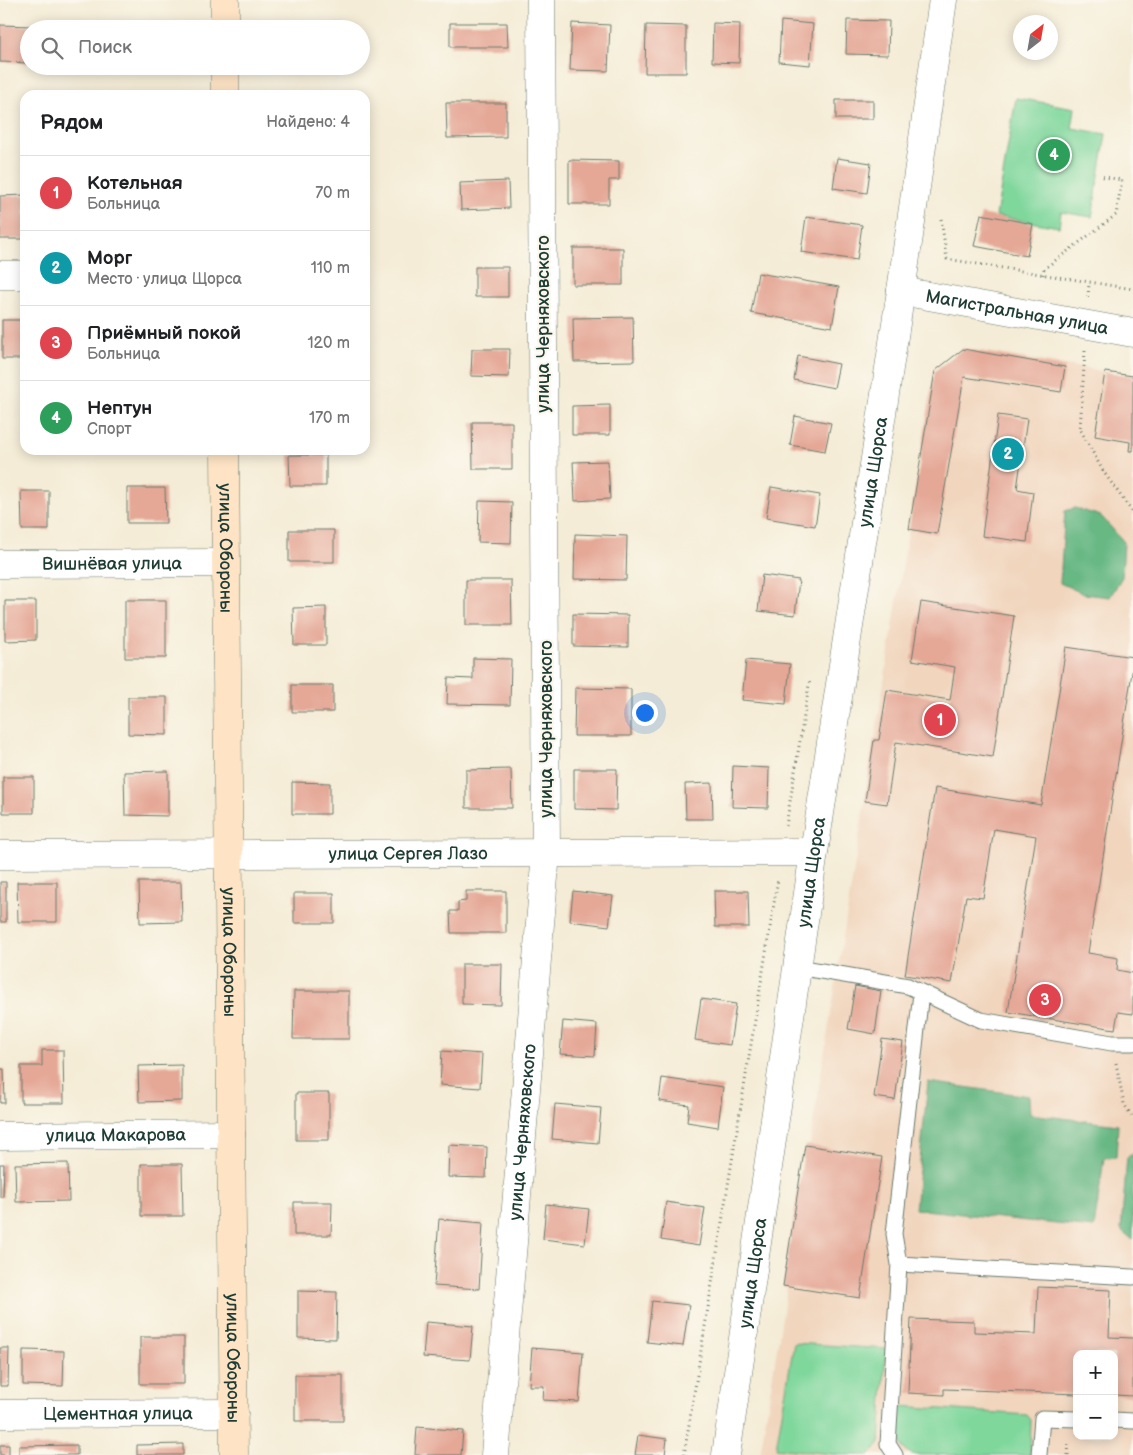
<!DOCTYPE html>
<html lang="ru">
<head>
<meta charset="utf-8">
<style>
	body { margin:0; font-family:"Balsamiq Sans",sans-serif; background:#f6f6f6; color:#202124 }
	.controls { position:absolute; right:15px; bottom:15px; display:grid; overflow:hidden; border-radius:10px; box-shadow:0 2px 12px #0003 }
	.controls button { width:45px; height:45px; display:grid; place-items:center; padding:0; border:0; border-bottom:1px solid #e0e0e0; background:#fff; color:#202124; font:25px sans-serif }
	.compass { position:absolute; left:1013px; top:15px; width:45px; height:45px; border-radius:50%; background:#fff; box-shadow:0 2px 12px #0003; rotate:31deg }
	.you { position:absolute; left:644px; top:712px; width:18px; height:18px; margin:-12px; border:4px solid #fff; border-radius:50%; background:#1a73e8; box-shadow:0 0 0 8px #1a73e833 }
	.badge { display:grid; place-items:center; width:32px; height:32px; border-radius:50%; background:#b45309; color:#fff; font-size:16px; font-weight:700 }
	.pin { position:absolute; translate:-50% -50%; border:2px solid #fff; box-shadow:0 1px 5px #0006 }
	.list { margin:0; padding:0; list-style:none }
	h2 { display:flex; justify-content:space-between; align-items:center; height:65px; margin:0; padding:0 20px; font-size:21px }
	h2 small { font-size:16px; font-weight:400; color:#757577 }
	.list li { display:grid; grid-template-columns:32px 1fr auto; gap:15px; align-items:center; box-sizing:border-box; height:75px; padding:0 20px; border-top:1px solid #e0e0e0 }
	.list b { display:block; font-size:19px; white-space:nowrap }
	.list p { margin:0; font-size:16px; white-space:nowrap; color:#757577 }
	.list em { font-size:16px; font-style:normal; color:#757577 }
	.icon { flex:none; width:28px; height:28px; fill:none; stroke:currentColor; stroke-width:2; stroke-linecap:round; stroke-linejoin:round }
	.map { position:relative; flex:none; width:1133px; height:1455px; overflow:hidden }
	.search { position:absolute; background:#fff; box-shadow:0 2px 12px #0003; left:20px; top:20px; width:350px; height:55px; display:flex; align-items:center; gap:12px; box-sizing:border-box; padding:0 18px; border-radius:28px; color:#757577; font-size:19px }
	.panel { position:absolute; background:#fff; box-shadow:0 2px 12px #0003; left:20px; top:90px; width:350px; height:365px; border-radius:15px }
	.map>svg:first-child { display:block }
	.built { fill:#f1d5bd; fill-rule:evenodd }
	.green { fill:#7fd79c; stroke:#4f8a68 }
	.forest { fill:#67b884; stroke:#437a5c }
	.building { fill:#e5a897 }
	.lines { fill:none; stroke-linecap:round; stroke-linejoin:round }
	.lane-casing { stroke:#6a7a6d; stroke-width:17 }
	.street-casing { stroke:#6a7a6d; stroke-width:29 }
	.secondary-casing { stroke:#6a7a6d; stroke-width:29 }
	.path { stroke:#6a7a6d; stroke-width:3; stroke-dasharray:1 4; stroke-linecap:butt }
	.lane { stroke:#fff; stroke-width:15 }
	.street { stroke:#fff; stroke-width:28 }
	.secondary { stroke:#fee4c5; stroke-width:28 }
	.labels { text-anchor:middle; stroke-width:4.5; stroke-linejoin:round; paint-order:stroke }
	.street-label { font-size:18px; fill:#1f3d34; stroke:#fbf7ec }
</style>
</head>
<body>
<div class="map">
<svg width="1133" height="1455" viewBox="0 0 1133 1455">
	<rect width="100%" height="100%" fill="#fbf7ec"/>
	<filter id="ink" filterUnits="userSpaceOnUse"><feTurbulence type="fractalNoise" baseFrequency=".02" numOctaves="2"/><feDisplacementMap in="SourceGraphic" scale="10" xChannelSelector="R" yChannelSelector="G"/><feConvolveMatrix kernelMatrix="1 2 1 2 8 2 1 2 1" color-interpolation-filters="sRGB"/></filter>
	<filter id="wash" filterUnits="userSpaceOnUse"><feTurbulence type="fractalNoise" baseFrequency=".0096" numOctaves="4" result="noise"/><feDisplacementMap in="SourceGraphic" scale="20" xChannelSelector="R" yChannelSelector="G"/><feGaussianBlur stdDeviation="1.12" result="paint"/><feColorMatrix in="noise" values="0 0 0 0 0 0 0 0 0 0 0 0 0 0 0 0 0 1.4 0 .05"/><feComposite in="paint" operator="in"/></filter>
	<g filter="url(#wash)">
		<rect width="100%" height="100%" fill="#f4ecd6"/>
		<!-- built -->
		<path class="built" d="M963,348L1133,376V1455H760L934,371ZM1077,1354H1114V1436H1077Z"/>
		<!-- green -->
		<path class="green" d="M1016,98L1075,108L1072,128L1106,134L1092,217L1061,212L1059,227L996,216Z
			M794,1343L886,1349L880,1442L870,1455H840L776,1448Z
			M900,1406L1027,1415L1031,1420L1030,1455H912C894,1446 899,1424 900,1406Z"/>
		<!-- forest -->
		<path class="forest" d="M1075,508L1101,516L1124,542L1122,577L1110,597L1084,594L1060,583L1065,511Z
			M928,1082L1029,1096L1030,1114L1118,1125L1116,1157L1104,1158L1094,1228L915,1209Z
			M1133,1154V1240L1121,1230L1127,1157Z"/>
		<g id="blocks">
			<!-- building -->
			<path class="building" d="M847,20L889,21L888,55L846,54Z
				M781,21L813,24L810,65L779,62Z
				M288,23L343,24V29H288Z
				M450,23H507L508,47H450Z
				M572,23L610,25L608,71L570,70Z
				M713,23L740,24L739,63L712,62Z
				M0,25L32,26V29H29V63L0,62Z
				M123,25L163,27V29H123Z
				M646,25L686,26V73H645Z
				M836,100H873V119H836Z
				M446,103H506V137L447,138Z
				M837,158L871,163L867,193L833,188Z
				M569,160L619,161V180H609V204H569Z
				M508,181L509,208L461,210L460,183Z
				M25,195V239H0V196Z
				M981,214L1033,224L1027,256L974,246Z
				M806,217L862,225L857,260L801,252Z
				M573,248H623V285H573Z
				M475,267H508V297H475Z
				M758,273L839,287L832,327L751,313Z
				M633,317L634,361L574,362L573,318Z
				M2,320H25V359H2Z
				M472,349H510L509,377L471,376Z
				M963,349L1065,367L1061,392L964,377L937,534L909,529L935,371Z
				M798,356L839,364L834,388L794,380Z
				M1105,372L1133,376V451H1129L1130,442L1095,436Z
				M610,405V435H572V406Z
				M998,415L1027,419L1017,489L1033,492L1027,542L982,536Z
				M795,416L831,423L825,451L790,445Z
				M472,422H512V469H473Z
				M289,455H326V486H290Z
				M608,461L610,499L575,501L573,462Z
				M771,487L820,495L815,526L766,518Z
				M127,488H165L166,523H127Z
				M21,491H49V530H22Z
				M479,501L512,502L511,543L478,542Z
				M289,530H334V562H289Z
				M575,534L627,536L626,580L574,579Z
				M762,575L799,580L795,615L758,611Z
				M466,580H511L512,625H466Z
				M125,600H166V658H125Z
				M5,601H36V640L5,641Z
				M921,602L1014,616L993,757L896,742L887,804L865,801L874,740H879L887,690L950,700L955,667L912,660Z
				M326,607V645H294L293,608Z
				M573,614L628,615V647L573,646Z
				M1066,647L1133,657V666L1088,953L1118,958L1117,970L1133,973V1014L1118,1012L1115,1029L1008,1012L1036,836L994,829L983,898L966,896L952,983L905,975L935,788L1041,805Z
				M473,658L511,659L510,705L447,704L448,678L473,679Z
				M746,660L790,664L786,704L742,700Z
				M292,685H333V712H292Z
				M575,688L631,689V736H574Z
				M128,697H167V735L128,734Z
				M733,766L769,768L768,808L732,807Z
				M511,769L512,808H466V770Z
				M574,769H617L616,810L574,809Z
				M168,771V816L125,815L124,772Z
				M3,777H34V813H3Z
				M292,782L330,783V814H292Z
				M712,783L713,819H686L685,784Z
				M0,882H6V922H0Z
				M17,882H57V922H18Z
				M139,882H181L182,922L140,923Z
				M466,891H506V933H451L450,911H458V902L466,901Z
				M573,891L613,896L609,926L570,921Z
				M714,891H748L749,927H715Z
				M294,893H334V923H294Z
				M462,964H502L501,1005L462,1004Z
				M855,986L881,991L875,1034L848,1029Z
				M294,991H349V1039H293Z
				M701,999L736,1004L730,1045L695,1040Z
				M563,1021L597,1024L595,1056L560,1054Z
				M882,1039L903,1042L895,1100L874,1097Z
				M42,1050H63L64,1103H21V1066H42Z
				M442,1051L482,1054L480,1088L440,1085Z
				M182,1065V1101L139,1102L138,1066Z
				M0,1069H4L5,1103H0Z
				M662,1078L723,1087L718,1127L687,1122L689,1105L659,1101Z
				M296,1093H329V1140H296Z
				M555,1104L601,1108L598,1143L552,1139Z
				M449,1145L487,1147L486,1178L448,1177Z
				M805,1145L882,1157L860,1298L783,1286Z
				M68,1163L69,1201L16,1202L15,1164Z
				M0,1164H4L3,1197H0Z
				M141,1164H182L183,1216H141Z
				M294,1202H332L331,1235H294Z
				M666,1202L705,1208L699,1246L661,1240Z
				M546,1204L589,1209L585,1244L543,1239Z
				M439,1219L483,1223L479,1289L434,1286Z
				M1038,1287L1111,1290L1109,1337L1133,1338V1396L1114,1395V1354H1077V1394L944,1389V1395L908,1393L911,1319L974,1321V1332L1036,1334Z
				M298,1291L337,1292L336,1339L298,1338Z
				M652,1301L689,1305L683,1346L647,1342Z
				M426,1322L473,1326L470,1360L423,1357Z
				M140,1337H184V1384H140Z
				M0,1348H9L8,1386H0Z
				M532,1348L583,1352L579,1402L543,1400L544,1386H529Z
				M23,1350L64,1351L63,1386L23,1385Z
				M295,1375H343V1421H295Z
				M417,1427L463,1431L461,1455H415Z
				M638,1435L667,1439L665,1455H635Z
				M183,1444V1455H137V1445Z
				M0,1445H9V1455H0Z
				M77,1445V1455H19V1446Z"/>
		</g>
	</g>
	<g filter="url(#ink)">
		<use href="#blocks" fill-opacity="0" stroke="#6a7a6d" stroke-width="1"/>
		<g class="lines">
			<!-- lane casing -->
			<g class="lane-casing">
				<path id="lane" d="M798,967L908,986L981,1020L1112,1043H1133
					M899,1264L894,1234L921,993
					M1114,1420L1133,1421
					M895,1455L888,1444L899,1264L1133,1277
					M1039,1455L1042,1418L1077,1419"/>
			</g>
			<!-- street casing -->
			<g class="street-casing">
				<g id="street">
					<path d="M0,275H25"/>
					<path id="s1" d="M901,291L1133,333"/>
					<path id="s2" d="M0,564L225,563"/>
					<path id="s3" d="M0,855L814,852"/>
					<path id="s4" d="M0,1136L231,1134"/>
					<path id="s5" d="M0,1414L234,1413"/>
					<path id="s6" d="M495,1455L546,853L541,0"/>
					<path id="s7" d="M726,1455L814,852L901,291L943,0"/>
				</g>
			</g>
			<!-- secondary casing -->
			<g class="secondary-casing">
				<g id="secondary">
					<path d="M225,29V0"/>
					<path d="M225,95V66"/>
					<path id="s8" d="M225,450L234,1455"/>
				</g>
			</g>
			<!-- path -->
			<path class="path" d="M941,219L947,259L1133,289
				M1043,275L1044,269L1116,215L1122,180L1099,176
				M1088,297L1089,283
				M1085,351L1080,429L1103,471L1133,513
				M786,826L810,679
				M1116,1063L1124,1104L1133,1118
				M684,1455L778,879
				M1068,1455L1069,1441"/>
			<!-- lane -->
			<use href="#lane" class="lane"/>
			<!-- street -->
			<use href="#street" class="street"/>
			<!-- secondary -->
			<use href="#secondary" class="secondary"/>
		</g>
	</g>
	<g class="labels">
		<!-- street labels -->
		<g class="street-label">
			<text dy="6" stroke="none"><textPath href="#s1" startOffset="118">Магистральная улица</textPath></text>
			<text transform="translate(543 324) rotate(-90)" y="6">улица Черняховского</text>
			<text dy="6" stroke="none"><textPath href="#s7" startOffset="994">улица Щорса</textPath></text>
			<text dy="6" stroke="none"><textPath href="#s8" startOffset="98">улица Обороны</textPath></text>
			<text dy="6" stroke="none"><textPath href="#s2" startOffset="112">Вишнёвая улица</textPath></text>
			<text transform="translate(546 729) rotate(-90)" y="6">улица Черняховского</text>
			<text dy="6" stroke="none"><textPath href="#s3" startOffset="408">улица Сергея Лазо</textPath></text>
			<text dy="6" stroke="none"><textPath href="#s7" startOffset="589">улица Щорса</textPath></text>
			<text dy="6" stroke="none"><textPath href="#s8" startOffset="502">улица Обороны</textPath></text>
			<text dy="6" stroke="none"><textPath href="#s6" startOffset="324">улица Черняховского</textPath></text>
			<text dy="6" stroke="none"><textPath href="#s4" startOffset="116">улица Макарова</textPath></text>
			<text dy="6" stroke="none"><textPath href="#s7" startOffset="184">улица Щорса</textPath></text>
			<text dy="6" stroke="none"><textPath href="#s8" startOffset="908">улица Обороны</textPath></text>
			<text dy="6" stroke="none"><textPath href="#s5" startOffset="118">Цементная улица</textPath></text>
		</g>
	</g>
</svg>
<div class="controls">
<button>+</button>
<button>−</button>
</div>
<svg class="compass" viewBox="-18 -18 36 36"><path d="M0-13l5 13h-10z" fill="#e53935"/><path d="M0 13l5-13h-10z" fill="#757577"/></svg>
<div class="you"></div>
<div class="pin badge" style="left:940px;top:720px;background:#e0444e">1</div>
<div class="pin badge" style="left:1008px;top:454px;background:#0f9aa8">2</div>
<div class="pin badge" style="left:1045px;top:1000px;background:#e0444e">3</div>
<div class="pin badge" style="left:1054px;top:155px;background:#2e9e5b">4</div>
<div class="search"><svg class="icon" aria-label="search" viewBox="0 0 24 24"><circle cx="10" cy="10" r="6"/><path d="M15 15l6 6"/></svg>Поиск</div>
<section class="panel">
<h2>Рядом<small>Найдено: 4</small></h2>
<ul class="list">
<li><span class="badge" style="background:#e0444e">1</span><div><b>Котельная</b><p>Больница</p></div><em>70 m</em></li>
<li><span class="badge" style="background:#0f9aa8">2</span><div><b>Морг</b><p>Место · улица Щорса</p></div><em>110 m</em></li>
<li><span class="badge" style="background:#e0444e">3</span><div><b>Приёмный покой</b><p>Больница</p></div><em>120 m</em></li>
<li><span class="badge" style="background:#2e9e5b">4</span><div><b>Нептун</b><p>Спорт</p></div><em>170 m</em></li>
</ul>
</section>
</div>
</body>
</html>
